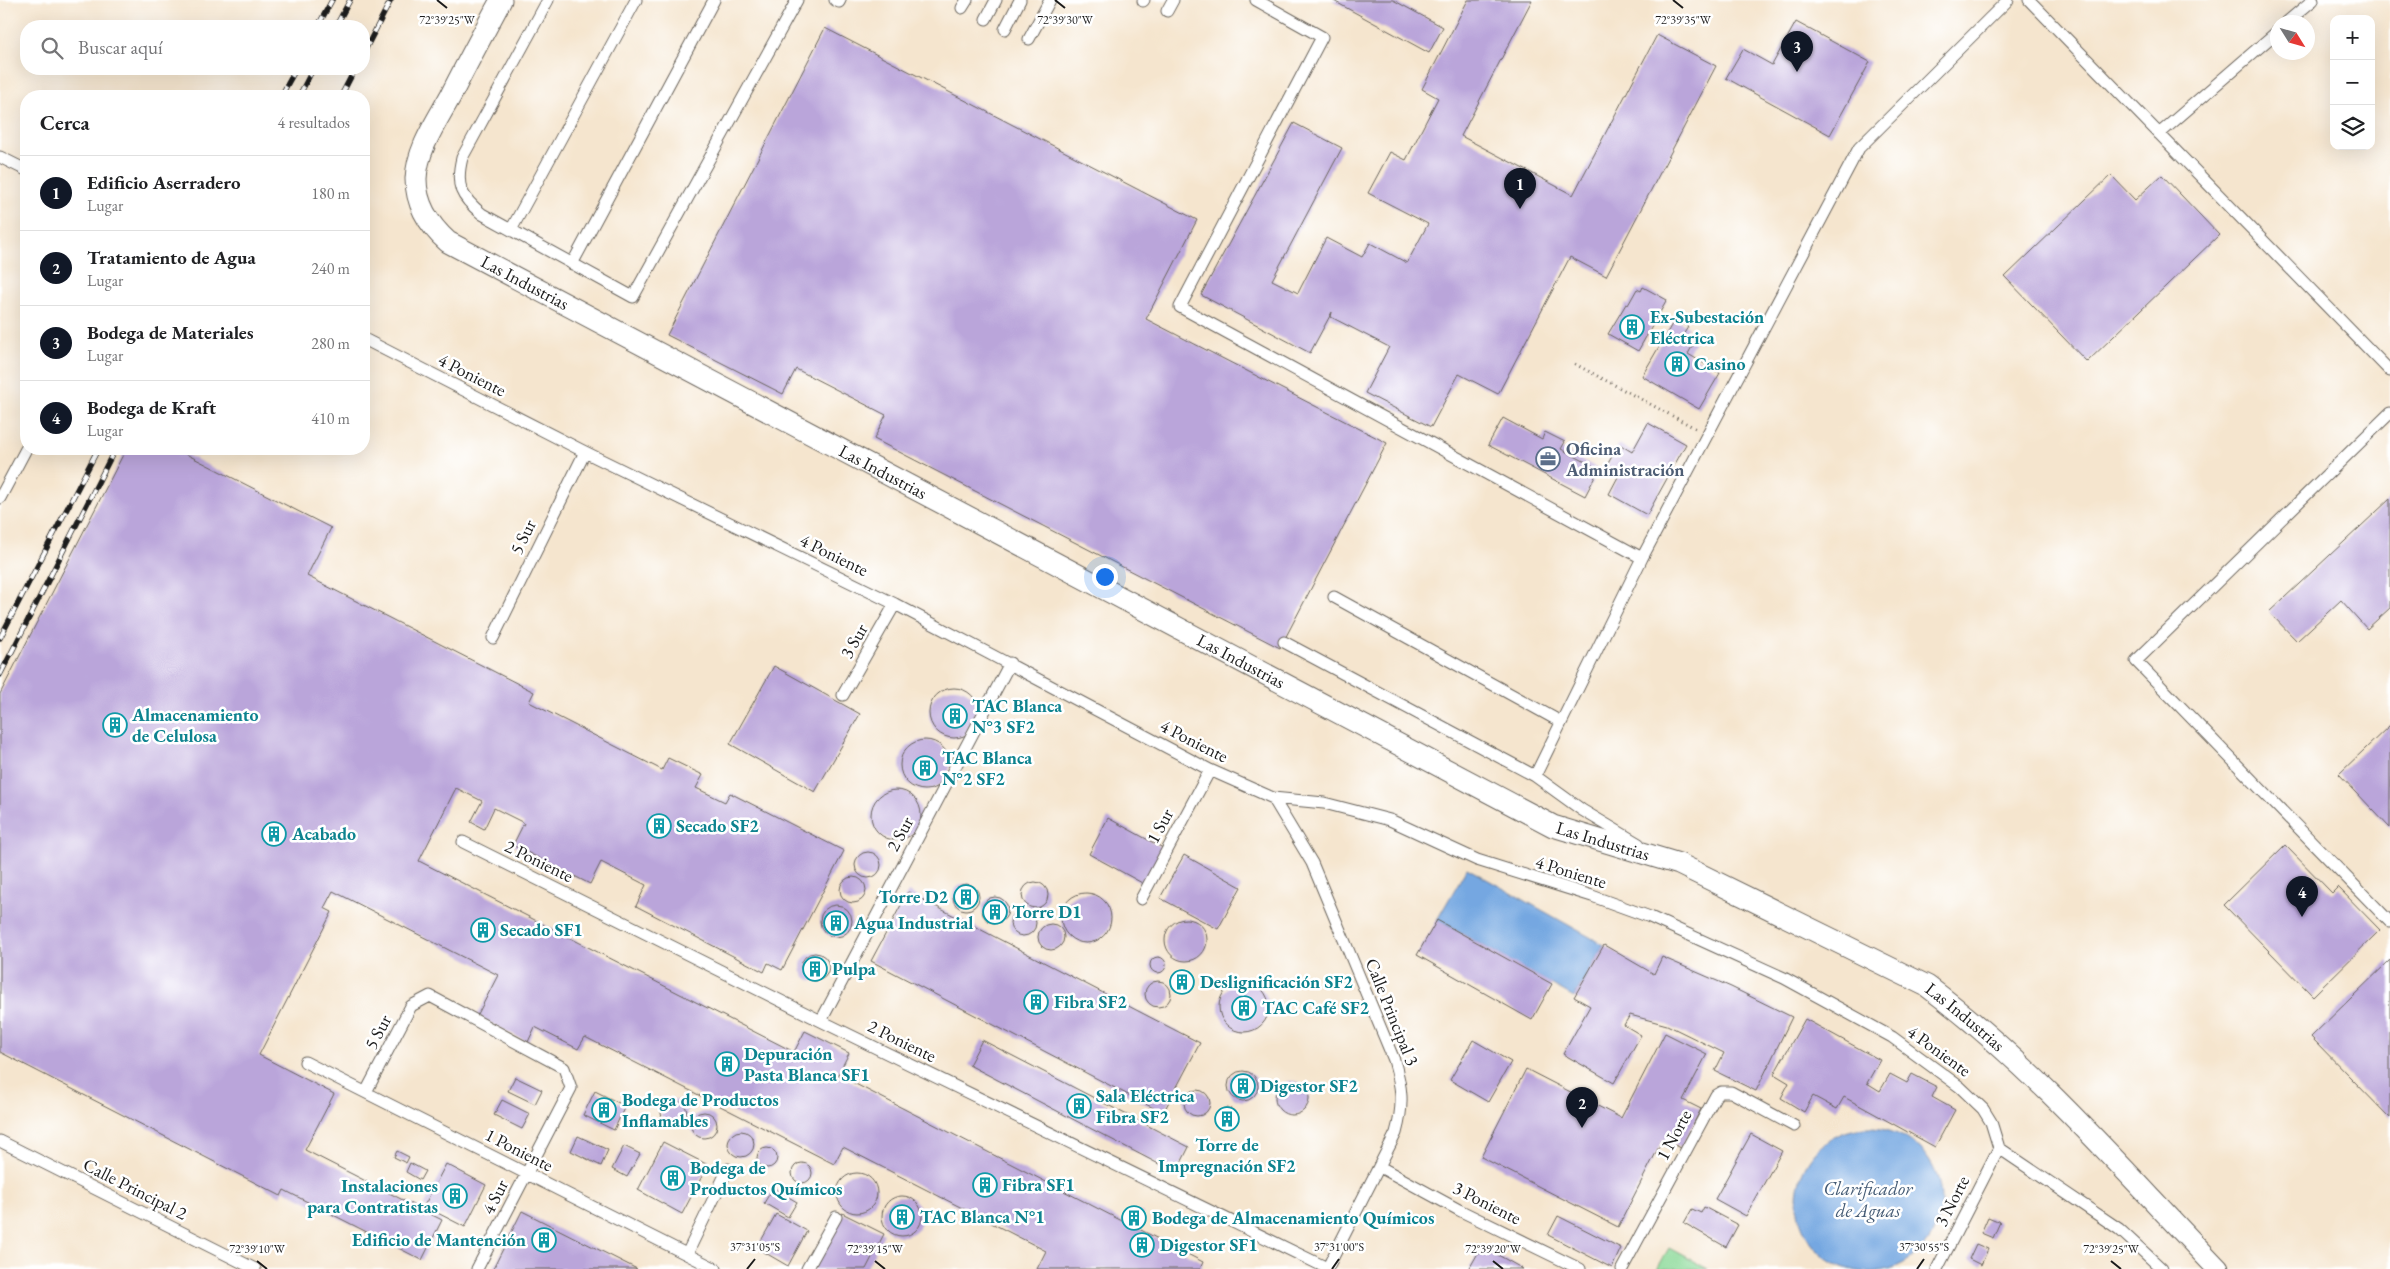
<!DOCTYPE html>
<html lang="es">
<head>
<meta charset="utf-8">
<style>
	body { margin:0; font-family:"EB Garamond",serif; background:#f2f2f2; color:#202124 }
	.controls { position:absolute; right:15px; top:15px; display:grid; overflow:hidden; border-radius:10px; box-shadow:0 5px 20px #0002 }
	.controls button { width:45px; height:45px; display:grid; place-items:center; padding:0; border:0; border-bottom:1px solid #e0e0e0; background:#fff; color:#202124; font:25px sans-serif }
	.compass { position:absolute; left:2270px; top:15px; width:45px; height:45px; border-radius:50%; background:#fff; box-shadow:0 5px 20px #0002; rotate:127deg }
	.you { position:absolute; left:1104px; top:576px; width:18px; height:18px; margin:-12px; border:4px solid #fff; border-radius:50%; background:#1a73e8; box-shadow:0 0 0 8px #1a73e833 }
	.badge { display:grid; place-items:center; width:32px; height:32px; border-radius:50%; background:#111827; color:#fff; font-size:16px; font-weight:700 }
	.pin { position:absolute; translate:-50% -41px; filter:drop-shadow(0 1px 2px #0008) }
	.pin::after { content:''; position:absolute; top:26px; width:18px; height:15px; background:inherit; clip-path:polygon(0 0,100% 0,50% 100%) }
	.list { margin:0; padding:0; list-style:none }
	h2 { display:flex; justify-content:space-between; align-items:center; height:65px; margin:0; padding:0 20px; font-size:21px }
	h2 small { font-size:16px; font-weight:400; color:#757577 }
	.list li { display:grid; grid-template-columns:32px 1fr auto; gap:15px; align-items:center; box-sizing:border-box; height:75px; padding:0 20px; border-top:1px solid #e0e0e0 }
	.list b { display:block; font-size:19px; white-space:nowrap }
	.list p { margin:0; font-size:16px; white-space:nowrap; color:#757577 }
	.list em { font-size:16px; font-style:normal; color:#757577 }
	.icon { flex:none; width:28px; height:28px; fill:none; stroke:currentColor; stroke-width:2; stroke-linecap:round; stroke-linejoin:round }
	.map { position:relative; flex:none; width:2390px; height:1269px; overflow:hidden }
	.search { position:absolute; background:#fff; box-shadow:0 5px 20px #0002; left:20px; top:20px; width:350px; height:55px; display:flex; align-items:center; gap:12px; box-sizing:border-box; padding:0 18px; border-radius:20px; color:#757577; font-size:19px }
	.panel { position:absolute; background:#fff; box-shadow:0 5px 20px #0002; left:20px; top:90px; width:350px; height:365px; border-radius:20px }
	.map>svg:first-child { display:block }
	.green { fill:#8bd998; stroke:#547a5a }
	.water { fill:#75a7e1; stroke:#48627e }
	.building { fill:#baa5da }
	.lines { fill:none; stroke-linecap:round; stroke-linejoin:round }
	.service-casing { stroke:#68625a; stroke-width:13 }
	.minor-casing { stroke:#68625a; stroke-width:23 }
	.path { stroke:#68625a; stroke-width:3; stroke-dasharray:1 4; stroke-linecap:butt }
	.service { stroke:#fff; stroke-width:11 }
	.minor { stroke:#fff; stroke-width:21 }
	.rail-casing { stroke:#1c1c1c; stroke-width:5.5 }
	.rail { stroke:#fff; stroke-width:4; stroke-dasharray:11; stroke-linecap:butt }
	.ticks { fill:none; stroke:#1c1c1c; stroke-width:2 }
	.labels { text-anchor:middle; stroke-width:5; stroke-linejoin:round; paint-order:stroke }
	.street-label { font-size:18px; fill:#1c1c1c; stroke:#fff }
	.culture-label { font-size:18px; font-weight:bold; fill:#0d838f; stroke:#fff; text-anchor:start }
	.service-label { font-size:18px; font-weight:bold; fill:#4e5e75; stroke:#fff; text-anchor:start }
	.water-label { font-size:19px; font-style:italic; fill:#445b75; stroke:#fff }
	.ticks-label { font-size:12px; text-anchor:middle; fill:#1c1c1c; stroke:#fff; stroke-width:5; stroke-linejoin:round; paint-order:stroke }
</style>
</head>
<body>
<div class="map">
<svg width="2390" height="1269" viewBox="0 0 2390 1269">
	<rect width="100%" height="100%" fill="#fff"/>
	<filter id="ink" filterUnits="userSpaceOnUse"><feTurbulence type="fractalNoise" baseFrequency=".02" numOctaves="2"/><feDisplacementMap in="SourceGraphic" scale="10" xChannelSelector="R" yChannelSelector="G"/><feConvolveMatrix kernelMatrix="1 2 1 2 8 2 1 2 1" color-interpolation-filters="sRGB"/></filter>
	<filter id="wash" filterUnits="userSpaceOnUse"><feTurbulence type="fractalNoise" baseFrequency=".0096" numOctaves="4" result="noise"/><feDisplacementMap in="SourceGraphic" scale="20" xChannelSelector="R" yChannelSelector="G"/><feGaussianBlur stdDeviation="1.12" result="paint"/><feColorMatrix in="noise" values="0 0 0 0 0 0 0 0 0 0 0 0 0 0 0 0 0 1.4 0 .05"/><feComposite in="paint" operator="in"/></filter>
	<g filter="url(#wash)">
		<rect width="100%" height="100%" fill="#f5e5ce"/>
		<!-- green -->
		<path class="green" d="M1669,1248L1708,1269H1657Z"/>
		<!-- water -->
		<path class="water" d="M1467,868L1604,945L1574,997L1437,920Z
			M1797 1200a72 72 0 1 1 144 0a72 72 0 1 1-144 0Z"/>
		<g id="blocks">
			<!-- building -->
			<path class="building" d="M1332,0H1393L1443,27L1429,53Z
				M1468,0H1532L1461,136L1573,195L1657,35L1716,66L1606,276L1570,257L1498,394L1459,374L1431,427L1365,393L1389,347L1331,317L1332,312L1310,353L1201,295L1294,123L1342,148L1272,280L1298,293L1326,238L1362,257L1370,243L1407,263L1428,224L1368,193L1390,152L1406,160L1438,98L1422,89Z
				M1796,22L1870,62L1830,135L1726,78L1743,49L1772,65Z
				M825,28L1197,220L1146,319L1387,443L1280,648L874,439L886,415L796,369L783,394L667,335Z
				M2111,175L2135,200L2162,175L2219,235L2087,362L2005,277Z
				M1643,287L1667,300L1638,351L1608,334L1626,304L1628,305L1637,289L1641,291Z
				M1675,319L1688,327L1683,335L1695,341L1688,354L1720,373L1699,409L1642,376Z
				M1503,418L1542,439L1545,432L1565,442L1561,449L1599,469L1585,496L1488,445Z
				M1648,423L1686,444L1647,515L1609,494L1619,475L1606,467L1619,444L1632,452Z
				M126,449H176L331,528L307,576L534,692L529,702L662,770L668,758L703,775L696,788L725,802L730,793L844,851L782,970L768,963L764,972L636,906L646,885L601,862L590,884L513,845L524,823L494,808L484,829L471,822L482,801L456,788L419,861L794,1052L805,1031L849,1053L838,1075L1126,1223L1133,1209L1143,1213L1135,1227L1203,1262L1200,1269H1037L1046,1251L843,1147L834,1164L585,1037L578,1049L535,1027L528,1042L477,1016L498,975L333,891L324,908L332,912L259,1055L334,1094L305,1150L442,1220L422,1260L284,1190L281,1196L0,1052V694Z
				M2390,499V608L2367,629L2341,600L2297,641L2269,612Z
				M774,666L860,714L815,792L730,744Z
				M929 713a25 25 0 1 1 50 0a25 25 0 1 1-50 0Z
				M2390,725V828L2339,774Z
				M900 765a25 25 0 1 1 50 0a25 25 0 1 1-50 0Z
				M871 815a25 25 0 1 1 50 0a25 25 0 1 1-50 0Z
				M1108,818L1163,848L1144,884L1089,854Z
				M2285,845L2332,893L2338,887L2380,930L2313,996L2224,905Z
				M855 865a13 13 0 1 1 26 0a13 13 0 1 1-26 0Z
				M1184,855L1241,887L1218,929L1160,898Z
				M840 890a13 13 0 1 1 26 0a13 13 0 1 1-26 0Z
				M1022 895a13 13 0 1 1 26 0a13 13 0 1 1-26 0Z
				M953 897a13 13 0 1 1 26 0a13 13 0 1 1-26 0Z
				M908,892L1200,1043L1163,1113L871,961Z
				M1061 918a25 25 0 1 1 50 0a25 25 0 1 1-50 0Z
				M982 910a13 13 0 1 1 26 0a13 13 0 1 1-26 0Z
				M820 921a16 16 0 1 1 32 0a16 16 0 1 1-32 0Z
				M1010 923a13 13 0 1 1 26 0a13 13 0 1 1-26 0Z
				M1165 940a21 21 0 1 1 42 0a21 21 0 1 1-42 0Z
				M1437,920L1552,984L1532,1020L1417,955Z
				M1038 937a13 13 0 1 1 26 0a13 13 0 1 1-26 0Z
				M1604,945L1654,974L1662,957L1731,987L1792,1017L1756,1091L1715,1071L1724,1053L1667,1025L1630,1015L1624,1025L1641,1035L1614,1083L1563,1054L1590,1006L1574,997Z
				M801 967a14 14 0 1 1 28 0a14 14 0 1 1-28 0Z
				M1150 965a8 8 0 1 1 16 0a8 8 0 1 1-16 0Z
				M2390,960V1118L2311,1037Z
				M1174 982a8 8 0 1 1 16 0a8 8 0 1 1-16 0Z
				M1145 994a13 13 0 1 1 26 0a13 13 0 1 1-26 0Z
				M1219 1007a25 25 0 1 1 50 0a25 25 0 1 1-50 0Z
				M1805,1019L1880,1060L1867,1083L1880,1091L1890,1074L1907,1083L1912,1074L1937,1087L1932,1097L1955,1110L1935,1147L1844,1097L1837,1109L1813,1096L1804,1112L1781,1098L1789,1083L1774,1074Z
				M1665,1033L1707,1054L1683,1100L1701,1109L1681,1148L1663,1139L1618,1227L1481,1157L1526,1069L1621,1118Z
				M982,1040L1189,1147L1176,1173L969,1065Z
				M1473,1040L1511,1062L1488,1102L1450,1080Z
				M1228 1086a15 15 0 1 1 30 0a15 15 0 1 1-30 0Z
				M515,1077L542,1090L535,1104L508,1091Z
				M1275 1098a17 17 0 1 1 34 0a17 17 0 1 1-34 0Z
				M1184 1103a13 13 0 1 1 26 0a13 13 0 1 1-26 0Z
				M595,1091L625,1106L614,1130L583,1115Z
				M661 1113a13 13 0 1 1 26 0a13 13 0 1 1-26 0Z
				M502,1100L530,1114L522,1129L494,1115Z
				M1217 1118a10 10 0 1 1 20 0a10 10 0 1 1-20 0Z
				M691 1125a13 13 0 1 1 26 0a13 13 0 1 1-26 0Z
				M728 1144a13 13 0 1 1 26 0a13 13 0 1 1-26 0Z
				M1751,1134L1782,1151L1746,1216L1715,1199Z
				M578,1136L608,1150L601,1166L571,1151Z
				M663,1142L708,1165L682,1214L638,1190Z
				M624,1146L640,1154L627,1177L612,1169Z
				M757 1158a10 10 0 1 1 20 0a10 10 0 1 1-20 0Z
				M397,1151L409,1157L406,1163L394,1157Z
				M792 1173a10 10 0 1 1 20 0a10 10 0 1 1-20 0Z
				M410,1163L425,1171L420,1180L406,1172Z
				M446,1164L486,1185L465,1227L424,1206Z
				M837 1193a20 20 0 1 1 40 0a20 20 0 1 1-40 0Z
				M773,1188L797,1202L788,1217L764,1203Z
				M882 1216a20 20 0 1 1 40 0a20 20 0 1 1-40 0Z
				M1704,1207L1738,1225L1726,1247L1684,1223L1692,1209L1701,1213Z
				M522,1211L637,1269H493Z
				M842,1213L884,1234L866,1269H814Z
				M776,1214L807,1231L788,1266L757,1248Z
				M1558,1216L1621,1248L1612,1268L1548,1235Z
				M1988,1217L2000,1222L1993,1238L1981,1233Z
				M1976,1244L1988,1249L1981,1265L1969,1259Z
				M1482,1246L1523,1269H1469Z"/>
		</g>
	</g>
	<g filter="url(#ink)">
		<use href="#blocks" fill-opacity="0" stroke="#68625a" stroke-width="1"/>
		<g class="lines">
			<!-- service casing -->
			<g class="service-casing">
				<path id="service" d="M548,0L462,158C455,186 461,197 482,214L633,297L797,0
					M835,0L839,2L840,0
					M1256,0L1322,37L1180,307L1642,558
					M2029,0L2390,371
					M1143,1L1144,0
					M962,8L967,0
					M1167,11L1173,0
					M986,19L996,0
					M2287,22L2313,0
					M1005,29L1020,0
					M1029,39L1050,0
					M2159,134L2278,31
					M0,157L26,170
					M511,230L636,0
					M572,264L714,0
					M364,339L585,452L895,604L1210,770L1273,798L1324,803L1390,820L1477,860L1592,896L1650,917L1784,978L1892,1037L1960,1087L1983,1109L1991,1122L1999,1148
					M2390,413L2136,661L2390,922
					M0,498L26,449
					M1334,597L1561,722
					M493,638L585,452
					M1284,642L1535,776
					M843,695L895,604
					M1273,798L1312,863L1394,1060C1402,1088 1404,1104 1396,1133L1327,1269
					M463,842L821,1021L1327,1268
					M1639,844L1582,810L1535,776L1642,558L1859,148L2008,0
					M1141,899L1210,770
					M821,1021L1010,663
					M305,1062L716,1269
					M366,1092L411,1006L430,996L564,1068L571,1088L477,1269
					M0,1141L255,1269
					M1999,1148L2119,1229L2162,1269
					M1380,1167L1459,1210L1580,1269
					M687,1254L728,1169
					M807,1269L836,1217
					M1622,1269L1716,1095L1721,1092H1731L1794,1126
					M1937,1269L1999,1148"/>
			</g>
			<!-- minor casing -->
			<g class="minor-casing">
				<g id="minor">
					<path id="s1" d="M501,0C484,32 467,63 451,95C437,121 417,149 416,179C416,205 430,226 448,242L1553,826L1679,864L1927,986C2035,1067 2125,1172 2218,1269"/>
				</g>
			</g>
			<!-- path -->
			<path class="path" d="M1575,364L1695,428"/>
			<!-- service -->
			<use href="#service" class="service"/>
			<!-- minor -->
			<use href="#minor" class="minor"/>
			<!-- rail casing -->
			<g class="rail-casing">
				<path id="rail" d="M318,26L332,0
					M336,26L350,0
					M364,52L391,0
					M281,96L296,69
					M299,96L313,69
					M341,96L355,69
					M0,638L98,449
					M0,675L115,449"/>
			</g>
			<!-- rail -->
			<use href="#rail" class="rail"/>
		</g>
	</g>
	<!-- ticks -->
	<path class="ticks" d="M437,0L447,8M1055,0L1065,8M1673,0L1683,8M257,1261L267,1269M875,1261L885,1269M1493,1261L1503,1269M2111,1261L2121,1269M747,1269L755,1259M1332,1269L1339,1259M1917,1269L1924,1259"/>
	<!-- icons -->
	<defs>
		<g id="building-ring" transform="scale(1.25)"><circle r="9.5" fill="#fff" stroke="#0f9aa8" stroke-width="1.5"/><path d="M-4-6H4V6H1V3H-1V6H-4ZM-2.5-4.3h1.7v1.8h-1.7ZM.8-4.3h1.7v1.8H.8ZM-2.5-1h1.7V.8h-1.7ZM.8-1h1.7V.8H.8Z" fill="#0f9aa8"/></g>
		<g id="office-ring" transform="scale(1.25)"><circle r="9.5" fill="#fff" stroke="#5c6f8a" stroke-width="1.5"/><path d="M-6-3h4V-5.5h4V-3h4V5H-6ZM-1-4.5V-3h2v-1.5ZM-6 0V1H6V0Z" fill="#5c6f8a"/></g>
	</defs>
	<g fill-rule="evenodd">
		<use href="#building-ring" x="1632" y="327"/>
		<use href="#building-ring" x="1677" y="364"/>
		<use href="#office-ring" x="1548" y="459"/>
		<use href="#building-ring" x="955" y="716"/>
		<use href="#building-ring" x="115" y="725"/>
		<use href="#building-ring" x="925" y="768"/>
		<use href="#building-ring" x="659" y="826"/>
		<use href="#building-ring" x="274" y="834"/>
		<use href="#building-ring" x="966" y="897"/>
		<use href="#building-ring" x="995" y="912"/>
		<use href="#building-ring" x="836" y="923"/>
		<use href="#building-ring" x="483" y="930"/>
		<use href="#building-ring" x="815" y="969"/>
		<use href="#building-ring" x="1182" y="982"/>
		<use href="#building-ring" x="1036" y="1002"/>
		<use href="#building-ring" x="1244" y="1008"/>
		<use href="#building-ring" x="727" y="1064"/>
		<use href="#building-ring" x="1243" y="1086"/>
		<use href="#building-ring" x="1079" y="1106"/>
		<use href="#building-ring" x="604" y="1110"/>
		<use href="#building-ring" x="1227" y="1119"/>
		<use href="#building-ring" x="673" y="1178"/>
		<use href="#building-ring" x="985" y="1185"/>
		<use href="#building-ring" x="455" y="1196"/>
		<use href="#building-ring" x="902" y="1217"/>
		<use href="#building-ring" x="1134" y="1218"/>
		<use href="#building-ring" x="544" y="1240"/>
		<use href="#building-ring" x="1142" y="1245"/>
	</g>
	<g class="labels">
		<!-- street labels -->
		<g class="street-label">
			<text dy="6" stroke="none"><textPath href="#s1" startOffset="359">Las Industrias</textPath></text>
			<text transform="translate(472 375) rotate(27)" y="6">4 Poniente</text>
			<text dy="6" stroke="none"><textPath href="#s1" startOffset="764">Las Industrias</textPath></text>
			<text transform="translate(523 537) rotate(-64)" y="6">5 Sur</text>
			<text transform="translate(834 555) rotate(26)" y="6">4 Poniente</text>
			<text transform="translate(854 641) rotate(-60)" y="6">3 Sur</text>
			<text dy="6" stroke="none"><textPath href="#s1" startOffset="1169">Las Industrias</textPath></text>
			<text transform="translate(1194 741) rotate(27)" y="6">4 Poniente</text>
			<text transform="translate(1160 826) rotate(-62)" y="6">1 Sur</text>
			<text transform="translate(900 834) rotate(-62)" y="6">2 Sur</text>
			<text dy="6" stroke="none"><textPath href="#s1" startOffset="1574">Las Industrias</textPath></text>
			<text transform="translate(539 861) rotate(26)" y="6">2 Poniente</text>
			<text transform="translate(1571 872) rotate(17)" y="6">4 Poniente</text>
			<text transform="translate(1392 1012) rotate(68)" y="6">Calle Principal 3</text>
			<text dy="6" stroke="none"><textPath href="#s1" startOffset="1979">Las Industrias</textPath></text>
			<text transform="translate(378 1032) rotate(-62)" y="6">5 Sur</text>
			<text transform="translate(902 1041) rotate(26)" y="6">2 Poniente</text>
			<text transform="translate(1939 1051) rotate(36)" y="6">4 Poniente</text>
			<text transform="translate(1674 1135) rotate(-62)" y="6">1 Norte</text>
			<text transform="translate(519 1150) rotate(27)" y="6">1 Poniente</text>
			<text transform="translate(135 1189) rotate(27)" y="6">Calle Principal 2</text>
			<text transform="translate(495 1197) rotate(-63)" y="6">4 Sur</text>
			<text transform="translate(1952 1201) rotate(-63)" y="6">3 Norte</text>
			<text transform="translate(1487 1203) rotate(27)" y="6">3 Poniente</text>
		</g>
		<!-- culture labels -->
		<g class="culture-label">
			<text x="1650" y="323">Ex-Subestación<tspan x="1650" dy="21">Eléctrica</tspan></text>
			<text x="1694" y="370">Casino</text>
			<text x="972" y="712">TAC Blanca<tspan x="972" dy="21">N°3 SF2</tspan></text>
			<text x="132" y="721">Almacenamiento<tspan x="132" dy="21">de Celulosa</tspan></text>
			<text x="942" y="764">TAC Blanca<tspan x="942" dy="21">N°2 SF2</tspan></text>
			<text x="676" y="832">Secado SF2</text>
			<text x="292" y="840">Acabado</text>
			<text x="948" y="903" text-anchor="end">Torre D2</text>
			<text x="1012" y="918">Torre D1</text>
			<text x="854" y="929">Agua Industrial</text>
			<text x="500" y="936">Secado SF1</text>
			<text x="832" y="975">Pulpa</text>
			<text x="1200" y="988">Deslignificación SF2</text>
			<text x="1054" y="1008">Fibra SF2</text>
			<text x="1262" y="1014">TAC Café SF2</text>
			<text x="744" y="1060">Depuración<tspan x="744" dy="21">Pasta Blanca SF1</tspan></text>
			<text x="1260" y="1092">Digestor SF2</text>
			<text x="1096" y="1102">Sala Eléctrica<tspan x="1096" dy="21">Fibra SF2</tspan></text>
			<text x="622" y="1106">Bodega de Productos<tspan x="622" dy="21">Inflamables</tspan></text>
			<text x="1227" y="1151" text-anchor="middle">Torre de<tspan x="1227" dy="21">Impregnación SF2</tspan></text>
			<text x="690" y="1174">Bodega de<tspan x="690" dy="21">Productos Químicos</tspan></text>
			<text x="1002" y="1191">Fibra SF1</text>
			<text x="438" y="1192" text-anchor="end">Instalaciones<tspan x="438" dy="21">para Contratistas</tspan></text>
			<text x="920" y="1223">TAC Blanca N°1</text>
			<text x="1152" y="1224">Bodega de Almacenamiento Químicos</text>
			<text x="526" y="1246" text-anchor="end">Edificio de Mantención</text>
			<text x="1160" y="1251">Digestor SF1</text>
		</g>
		<!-- service labels -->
		<g class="service-label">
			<text x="1566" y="455">Oficina<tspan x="1566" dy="21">Administración</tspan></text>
		</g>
		<!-- water labels -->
		<g class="water-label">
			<text x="1868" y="1195">Clarificador<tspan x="1868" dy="22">de Aguas</tspan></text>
		</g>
	</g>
	<g class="ticks-label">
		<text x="447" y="24">72°39'25"W</text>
		<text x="1065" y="24">72°39'30"W</text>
		<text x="1683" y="24">72°39'35"W</text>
		<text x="755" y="1251">37°31'05"S</text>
		<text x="1339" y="1251">37°31'00"S</text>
		<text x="1924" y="1251">37°30'55"S</text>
		<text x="257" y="1253">72°39'10"W</text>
		<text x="875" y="1253">72°39'15"W</text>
		<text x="1493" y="1253">72°39'20"W</text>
		<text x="2111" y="1253">72°39'25"W</text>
	</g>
</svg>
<div class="controls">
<button>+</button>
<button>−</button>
<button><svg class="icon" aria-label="layers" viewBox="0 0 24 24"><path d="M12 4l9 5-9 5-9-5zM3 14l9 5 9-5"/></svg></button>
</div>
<svg class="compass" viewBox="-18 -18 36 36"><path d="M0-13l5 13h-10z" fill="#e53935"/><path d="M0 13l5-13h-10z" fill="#757577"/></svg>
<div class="you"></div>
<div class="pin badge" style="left:1520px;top:209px">1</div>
<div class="pin badge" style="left:1582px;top:1128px">2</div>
<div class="pin badge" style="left:1797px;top:72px">3</div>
<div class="pin badge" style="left:2302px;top:917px">4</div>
<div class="search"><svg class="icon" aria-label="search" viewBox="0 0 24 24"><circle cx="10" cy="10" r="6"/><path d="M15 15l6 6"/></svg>Buscar aquí</div>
<section class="panel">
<h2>Cerca<small>4 resultados</small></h2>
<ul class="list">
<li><span class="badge">1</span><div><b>Edificio Aserradero</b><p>Lugar</p></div><em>180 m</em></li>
<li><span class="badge">2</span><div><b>Tratamiento de Agua</b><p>Lugar</p></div><em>240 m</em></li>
<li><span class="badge">3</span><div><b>Bodega de Materiales</b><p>Lugar</p></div><em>280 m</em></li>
<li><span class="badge">4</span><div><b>Bodega de Kraft</b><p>Lugar</p></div><em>410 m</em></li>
</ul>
</section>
</div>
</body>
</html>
